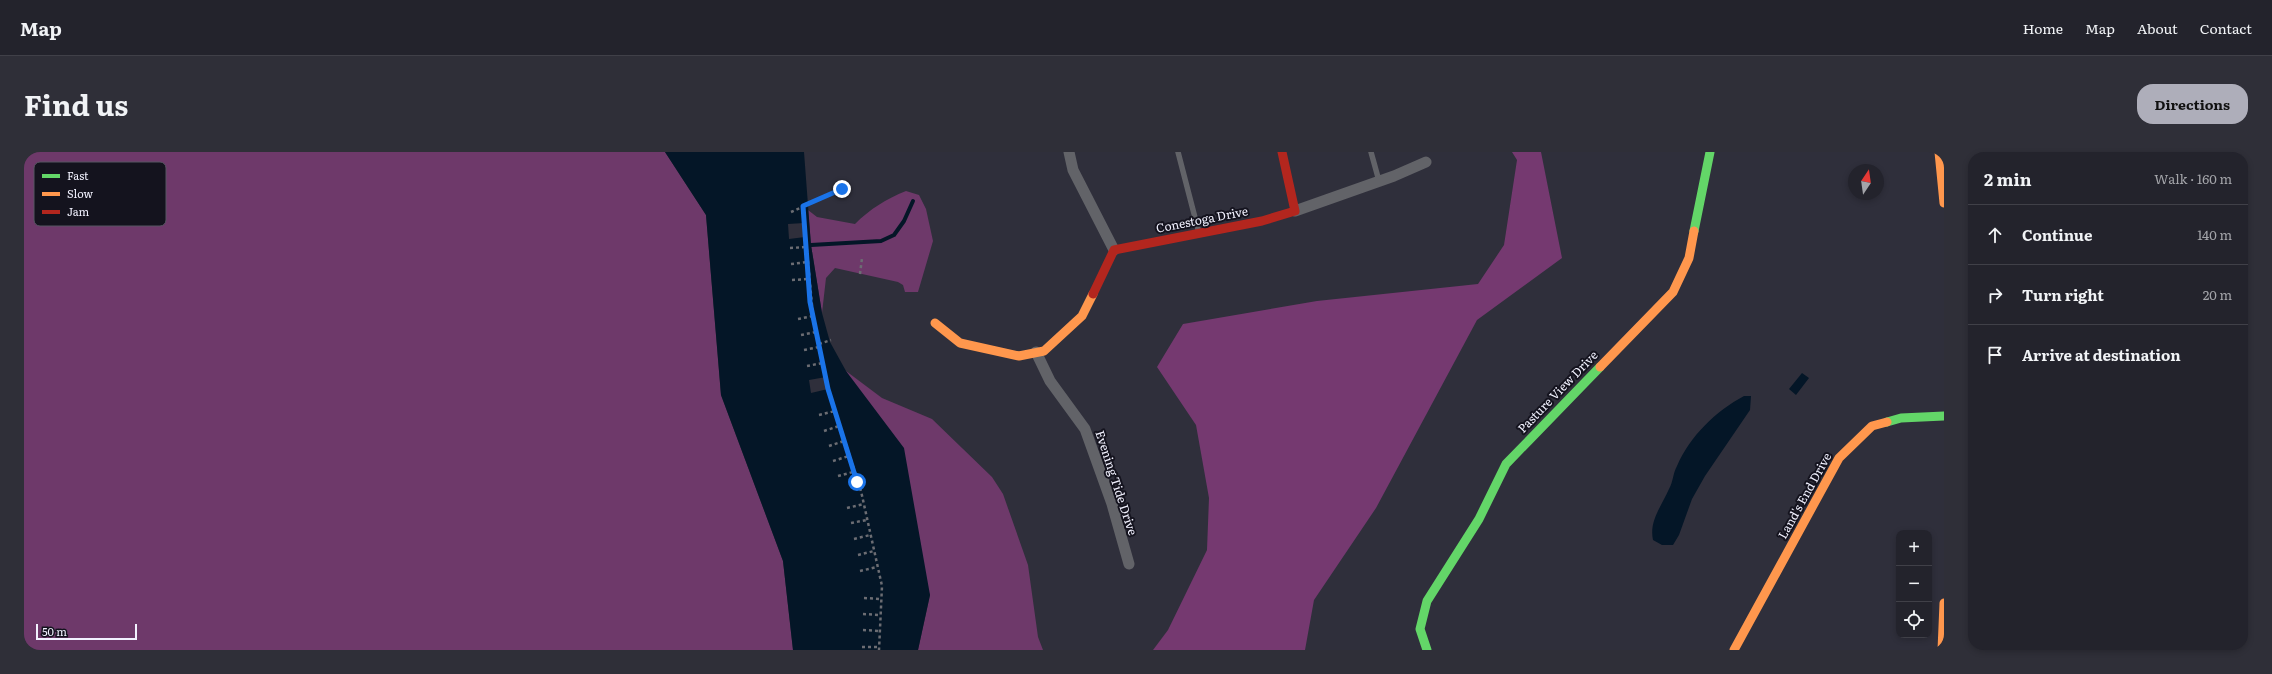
<!DOCTYPE html>
<html lang="en">
<head>
<meta charset="utf-8">
<style>
	body { margin:0; font-family:Literata,serif; background:#2f2f38; color:#f1f3f6 }
	.controls { position:absolute; right:12px; bottom:12px; display:grid; overflow:hidden; border-radius:8px; box-shadow:0 2px 6px #0003 }
	.controls button { width:36px; height:36px; display:grid; place-items:center; padding:0; border:0; border-bottom:1px solid #404048; background:#23232c; color:#f1f3f6; font:20px sans-serif }
	.compass { position:absolute; left:1824px; top:12px; width:36px; height:36px; border-radius:50%; background:#23232c; box-shadow:0 2px 6px #0003; rotate:13deg }
	.scale { position:absolute; left:12px; bottom:10px; width:101px; box-sizing:border-box; padding-left:4px; border:2px solid #f2f2ff; border-top:0; font-size:11px; line-height:14px; white-space:nowrap; color:#f2f2ff; -webkit-text-stroke:3px #14131e; paint-order:stroke }
	.stop { position:absolute; width:12px; height:12px; margin:-9px; border:3px solid #1a73e8; border-radius:50%; background:#fff }
	.stop.end { background:#1a73e8; border-color:#fff; box-shadow:0 1px 4px #0008 }
	.list { margin:0; padding:0; list-style:none }
	h2 { display:flex; justify-content:space-between; align-items:center; height:52px; margin:0; padding:0 16px; font-size:17px }
	h2 small { font-size:13px; font-weight:400; color:#a3a4a9 }
	.list li { display:grid; grid-template-columns:26px 1fr auto; gap:12px; align-items:center; box-sizing:border-box; height:60px; padding:0 16px; border-top:1px solid #404048 }
	.list b { display:block; font-size:15px; white-space:nowrap }
	.list em { font-size:13px; font-style:normal; color:#a3a4a9 }
	.icon { flex:none; width:22px; height:22px; fill:none; stroke:currentColor; stroke-width:2; stroke-linecap:round; stroke-linejoin:round }
	.map { position:relative; flex:none; width:1920px; height:498px; overflow:hidden; border-radius:16px }
	header { display:flex; align-items:center; gap:24px; box-sizing:border-box; height:56px; padding:0 20px; background:#23232c; border-bottom:1px solid #404048 }
	header strong { font-size:19px }
	nav { display:flex; gap:22px; margin-inline-start:auto; font-size:14px }
	.intro { display:flex; align-items:center; justify-content:space-between; box-sizing:border-box; height:96px; padding:0 24px }
	h1 { margin:0; font-size:28px }
	.button { padding:10px 18px; border-radius:16px; background:#aeaeba; color:#111; font-size:14px; font-weight:700 }
	main { display:flex; gap:24px; padding:0 24px }
	aside { flex:1; background:#23232c; border-radius:16px; box-shadow:0 2px 6px #0003 }
	.map>svg:first-child { display:block }
	.green { fill:#6e396a }
	.forest { fill:#753970 }
	.water { fill:#041627 }
	.pier { fill:#2f2f3b }
	.lines { fill:none; stroke-linecap:round; stroke-linejoin:round }
	.stream { stroke:#041627; stroke-width:4 }
	.path { stroke:#6c6d73; stroke-width:2.5; stroke-dasharray:3 3; stroke-linecap:butt }
	.lane { stroke:#626368; stroke-width:5.5 }
	.street { stroke:#626368; stroke-width:11 }
	.fast { stroke:#63d668; stroke-width:9 }
	.slow { stroke:#ff974d; stroke-width:9 }
	.jam { stroke:#b3261e; stroke-width:9 }
	.route { stroke:#1a73e8; stroke-width:5 }
	.labels { text-anchor:middle; stroke-width:4; stroke-linejoin:round; paint-order:stroke }
	.street-label { font-size:12px; fill:#f2f2ff; stroke:#14131e }
	.key { fill:#14131e; stroke:#575662; stroke-width:1 }
	.key-label { font-size:11px; fill:#f2f2ff }
</style>
</head>
<body>
<header>
<strong>Map</strong>
<nav><a>Home</a><a>Map</a><a>About</a><a>Contact</a></nav>
</header>
<div class="intro"><h1>Find us</h1><a class="button">Directions</a></div>
<main>
<div class="map">
<svg width="1920" height="498" viewBox="0 0 1920 498">
	<rect width="100%" height="100%" fill="#2f2f3b"/>
	<!-- green -->
	<path class="green" d="M0,0H641L682,63L697,243L759,409L769,498H0Z
		M882,39L895,43L902,57L909,89L894,140H881L879,133L874,130L811,116L802,126L798,161L787,93L784,58L793,65L831,72C846,57 862,47 882,39Z
		M822,219L858,246L908,267L968,325L979,342L1004,413L1014,485L1019,498H894L906,443Z"/>
	<!-- forest -->
	<path class="forest" d="M1488,0H1517L1538,106L1453,168L1352,356L1290,448L1281,498H1129L1144,478L1183,398L1185,346L1172,273L1133,215L1159,172L1293,149L1454,132L1480,93L1493,8Z"/>
	<!-- water -->
	<path class="water" d="M641,0H780L787,93L798,161L806,190L822,219L880,296L906,443L894,498H769L759,409L697,243L682,63Z
		M1778,221L1785,226L1772,243L1765,237Z
		M1720,244H1727L1726,258L1681,324L1668,347L1655,383L1649,393H1638L1629,388C1625,369 1637,355 1645,337C1649,330 1649,321 1653,314C1666,284 1692,259 1720,244Z"/>
	<!-- pier -->
	<path class="pier" d="M780,71L781,85L765,87L764,72Z
		M802,225L804,237L787,241L785,228Z"/>
	<g class="lines">
		<!-- stream -->
		<path class="stream" d="M787,93L857,89L870,83L880,69L889,49"/>
		<!-- path -->
		<path class="path" d="M779,55L789,164L804,237L837,339L858,434L855,498
			M767,60L818,37
			M766,96L782,95
			M767,112L784,110
			M836,122L838,106
			M768,128L785,127
			M774,167L789,164
			M777,183L792,180
			M795,192L807,188
			M780,198L795,195
			M783,214L799,211
			M795,263L811,259
			M800,279L815,274
			M805,294L820,289
			M809,309L825,304
			M814,324L829,320
			M823,356L840,352
			M827,371L843,368
			M830,387L846,383
			M834,403L850,399
			M836,419L853,415
			M840,446L857,447
			M839,462L856,463
			M839,478L856,479
			M838,495H855"/>
		<!-- lane -->
		<path class="lane" d="M1154,0L1175,81
			M1347,0L1355,29"/>
		<!-- street -->
		<path class="street" d="M1045,0L1049,18L1090,98
			M1271,59L1370,24L1402,10
			M1012,200L1026,229L1061,277L1088,352L1105,412"/>
		<!-- fast -->
		<path class="fast" d="M1670,79L1686,0
			M1863,270L1877,266L1920,264
			M1403,498L1396,477L1403,449L1455,367L1482,312L1576,215"/>
		<!-- slow -->
		<path class="slow" d="M1915,0L1920,51
			M911,171L936,191L995,204L1020,199L1058,164L1069,142
			M1576,215L1649,140L1665,106L1670,79
			M1710,498L1815,306L1848,274L1863,270
			M1918,498L1920,451"/>
		<!-- jam -->
		<path class="jam" d="M1069,142L1090,98L1238,69L1271,59L1258,0"/>
	</g>
	<g class="lines">
		<!-- route -->
		<path class="route" d="M818,37L779,54L786,150L804,237L833,330"/>
	</g>
	<g class="labels">
		<!-- street labels -->
		<g class="street-label">
			<text transform="translate(1178 68) rotate(-11)" y="4">Conestoga Drive</text>
			<text transform="translate(1534 240) rotate(-46)" y="4">Pasture View Drive</text>
			<text transform="translate(1092 331) rotate(72)" y="4">Evening Tide Drive</text>
			<text transform="translate(1781 344) rotate(-61)" y="4">Land's End Drive</text>
		</g>
	</g>
	<!-- legend -->
	<rect x="10" y="10" width="132" height="64" rx="6" class="key"/>
	<rect x="18" y="22" width="18" height="4" fill="#63d668"/>
	<rect x="18" y="40" width="18" height="4" fill="#ff974d"/>
	<rect x="18" y="58" width="18" height="4" fill="#b3261e"/>
	<g class="key-label">
		<text x="43" y="28">Fast</text>
		<text x="43" y="46">Slow</text>
		<text x="43" y="64">Jam</text>
	</g>
</svg>
<div class="controls">
<button>+</button>
<button>−</button>
<button><svg class="icon" aria-label="locate" viewBox="0 0 24 24"><circle cx="12" cy="12" r="6"/><path d="M12 2v4M12 18v4M2 12h4M18 12h4"/></svg></button>
</div>
<svg class="compass" viewBox="-18 -18 36 36"><path d="M0-13l5 13h-10z" fill="#e53935"/><path d="M0 13l5-13h-10z" fill="#a3a4a9"/></svg>
<div class="scale">50 m</div>
<div class="stop" style="left:833px;top:330px"></div>
<div class="stop end" style="left:818px;top:37px"></div>
</div>
<aside>
<h2>2 min<small>Walk · 160 m</small></h2>
<ul class="list">
<li><svg class="icon" aria-label="ahead" viewBox="0 0 24 24"><path d="M12 20V5M6 11l6-6 6 6"/></svg><div><b>Continue</b></div><em>140 m</em></li>
<li><svg class="icon" aria-label="right" viewBox="0 0 24 24"><path d="M7 20v-9h11M14 6l5 5-5 5"/></svg><div><b>Turn right</b></div><em>20 m</em></li>
<li><svg class="icon" aria-label="arrive" viewBox="0 0 24 24"><path d="M6 21V4h12l-3 4 3 4H6"/></svg><div><b>Arrive at destination</b></div></li>
</ul>
</aside>
</main>
</body>
</html>
